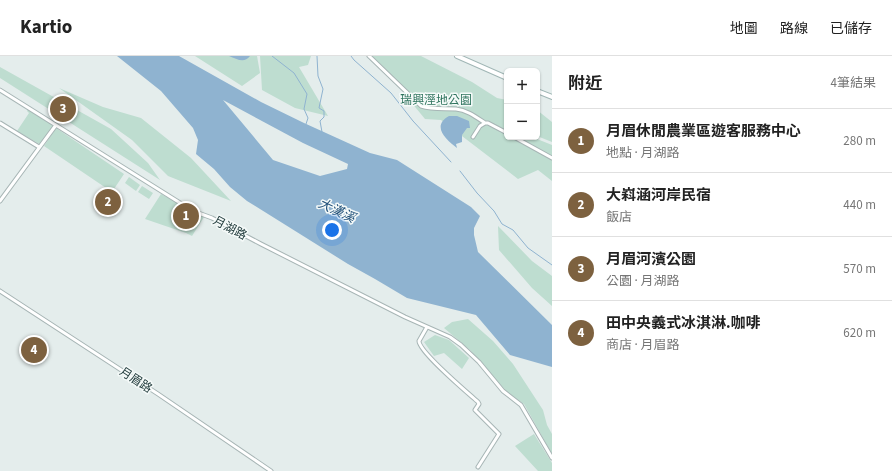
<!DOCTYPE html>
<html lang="zh-TW">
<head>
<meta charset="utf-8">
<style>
	body { margin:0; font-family:"Source Sans 3","Noto Sans TC",sans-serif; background:#f6f6f6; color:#222 }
	.controls { position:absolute; right:12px; top:12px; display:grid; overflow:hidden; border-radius:6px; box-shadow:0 1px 3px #0004 }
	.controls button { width:36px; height:36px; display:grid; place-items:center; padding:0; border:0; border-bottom:1px solid #e0e0e0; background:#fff; color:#222; font:20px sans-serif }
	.you { position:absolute; left:332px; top:174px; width:14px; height:14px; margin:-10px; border:3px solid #fff; border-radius:50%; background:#1a73e8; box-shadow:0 0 0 6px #1a73e833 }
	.badge { display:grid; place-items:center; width:26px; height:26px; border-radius:50%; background:#7d613f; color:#fff; font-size:13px; font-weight:700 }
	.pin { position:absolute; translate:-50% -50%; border:2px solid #fff; box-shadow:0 1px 4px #0006 }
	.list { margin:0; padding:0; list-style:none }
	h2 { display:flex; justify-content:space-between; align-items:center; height:52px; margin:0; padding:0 16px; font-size:17px }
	h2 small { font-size:13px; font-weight:400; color:#767676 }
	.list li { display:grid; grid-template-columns:26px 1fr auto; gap:12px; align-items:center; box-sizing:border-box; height:64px; padding:0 16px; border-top:1px solid #e0e0e0 }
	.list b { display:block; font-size:15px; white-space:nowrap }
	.list p { margin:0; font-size:13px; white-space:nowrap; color:#767676 }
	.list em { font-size:13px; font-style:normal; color:#767676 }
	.map { position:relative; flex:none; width:552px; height:415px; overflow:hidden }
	header { display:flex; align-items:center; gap:24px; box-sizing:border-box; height:56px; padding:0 20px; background:#fff; border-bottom:1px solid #e0e0e0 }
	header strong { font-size:19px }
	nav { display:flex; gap:22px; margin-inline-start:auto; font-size:14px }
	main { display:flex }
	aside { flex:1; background:#fff }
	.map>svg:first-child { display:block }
	.green { fill:#beddd0 }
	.water { fill:#8fb3d0; fill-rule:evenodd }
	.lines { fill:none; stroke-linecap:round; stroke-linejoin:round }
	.stream { stroke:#8fb3d0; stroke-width:1 }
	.street-casing { stroke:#a7b5b5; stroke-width:5 }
	.secondary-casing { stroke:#a0b6b5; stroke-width:6 }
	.street { stroke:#fff; stroke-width:3 }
	.secondary { stroke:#fff; stroke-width:4 }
	.labels { text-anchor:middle; stroke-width:3; stroke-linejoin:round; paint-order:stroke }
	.park-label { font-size:12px; fill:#2f745e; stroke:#f5faf9 }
	.street-label { font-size:12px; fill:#243e3f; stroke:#f5faf9 }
	.water-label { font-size:13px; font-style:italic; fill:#205079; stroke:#f5faf9 }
</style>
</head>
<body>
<header>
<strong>Kartio</strong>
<nav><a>地圖</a><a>路線</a><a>已儲存</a></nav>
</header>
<main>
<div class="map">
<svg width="552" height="415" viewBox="0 0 552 415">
	<rect width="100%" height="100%" fill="#e4edec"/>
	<!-- green -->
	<path class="green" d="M195,0H257L260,17L242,30Z
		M260,0H311L308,9L299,11L328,60L295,52L262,34Z
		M372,0H421L472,26L497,42L507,44V81H532L552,89V125L538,114L518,123L441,64L425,63L411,46L415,39L411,38Z
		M0,11L111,73L148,107L160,124L0,22Z
		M59,32L103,51L141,62L191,102L231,145L168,120L132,84Z
		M29,52L55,69L41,89L17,75L29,57L27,55Z
		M537,54L552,66V86L537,80Z
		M56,72L124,118L112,136L44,90Z
		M129,121L140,129L136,135L125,127Z
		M142,130L153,137L149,143L138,136Z
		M161,138L204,161L192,180L186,177L145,163Z
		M498,170L532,205L552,220V250L532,232L499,194Z
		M468,263L493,285L513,308L543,354L547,369L552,378V398L524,348L507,336L470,294L444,272L452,266Z
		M435,279L449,284L469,302L462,313L444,297L434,300L424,286Z
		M534,378L552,407V415H538L515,390Z"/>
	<!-- water -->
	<path class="water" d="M117,0H179L261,46L304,67L370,97L397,104L471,151L480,160L474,172V179L478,196L552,269V311L510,299L476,259L407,242L375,223L348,208L247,145L230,131L214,113L196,98L198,84L193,72L161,35ZM223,44L303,87L348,108L347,113L320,120L273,104Z
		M229,0H250C244,8 237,3 229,0Z
		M449,60H457L469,65L470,72H467L462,79V86L456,88L457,92C446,84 431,70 449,60Z"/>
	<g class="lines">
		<!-- stream -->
		<path class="stream" d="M272,0L294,17L307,38L304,53L308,62L306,68
			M317,0L318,20L323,33L319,52L324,55V61L320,65L322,76
			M351,0L354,4L391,37L413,65L451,106
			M460,115L477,137L494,155L502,168L513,174L528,192L552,209"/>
		<!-- street casing -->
		<g class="street-casing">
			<path id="street" d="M369,0L421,50C434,54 444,52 456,53C467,54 476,61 485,67
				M0,34L193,155L212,162L261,188L405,261L450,281L461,289L479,306L503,335L521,349L552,402
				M0,67L39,91
				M473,81L480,70L485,67H488L507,77
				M514,81L552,102
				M0,145L56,69
				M0,235L158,338L271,415
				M427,271L419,285C419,296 468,337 478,346L479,348L475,354L499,378L478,411"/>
		</g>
		<!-- secondary casing -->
		<g class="secondary-casing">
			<path id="secondary" d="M457,0L507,22
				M537,35L552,41"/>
		</g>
		<!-- street -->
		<use href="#street" class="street"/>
		<!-- secondary -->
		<use href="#secondary" class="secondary"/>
	</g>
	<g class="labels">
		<!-- park labels -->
		<g class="park-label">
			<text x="436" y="48">瑞興溼地公園</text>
		</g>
		<!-- street labels -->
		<g class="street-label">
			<text transform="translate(230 172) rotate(28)" y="4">月湖路</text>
			<text transform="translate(136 324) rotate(33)" y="4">月眉路</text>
		</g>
		<!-- water labels -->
		<g class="water-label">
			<text transform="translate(337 154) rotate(25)" y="5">大漢溪</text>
		</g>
	</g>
</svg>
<div class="controls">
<button>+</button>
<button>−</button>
</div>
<div class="you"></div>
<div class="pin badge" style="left:186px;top:160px">1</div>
<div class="pin badge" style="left:108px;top:146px">2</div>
<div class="pin badge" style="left:63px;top:53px">3</div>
<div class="pin badge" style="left:34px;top:294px">4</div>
</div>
<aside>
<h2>附近<small>4筆結果</small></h2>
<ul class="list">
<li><span class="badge">1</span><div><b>月眉休閒農業區遊客服務中心</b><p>地點 · 月湖路</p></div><em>280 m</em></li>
<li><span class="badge">2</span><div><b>大嵙涵河岸民宿</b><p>飯店</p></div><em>440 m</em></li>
<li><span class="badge">3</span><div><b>月眉河濱公園</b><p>公園 · 月湖路</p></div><em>570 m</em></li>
<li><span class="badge">4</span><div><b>田中央義式冰淇淋.咖啡</b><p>商店 · 月眉路</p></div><em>620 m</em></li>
</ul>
</aside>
</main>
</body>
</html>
